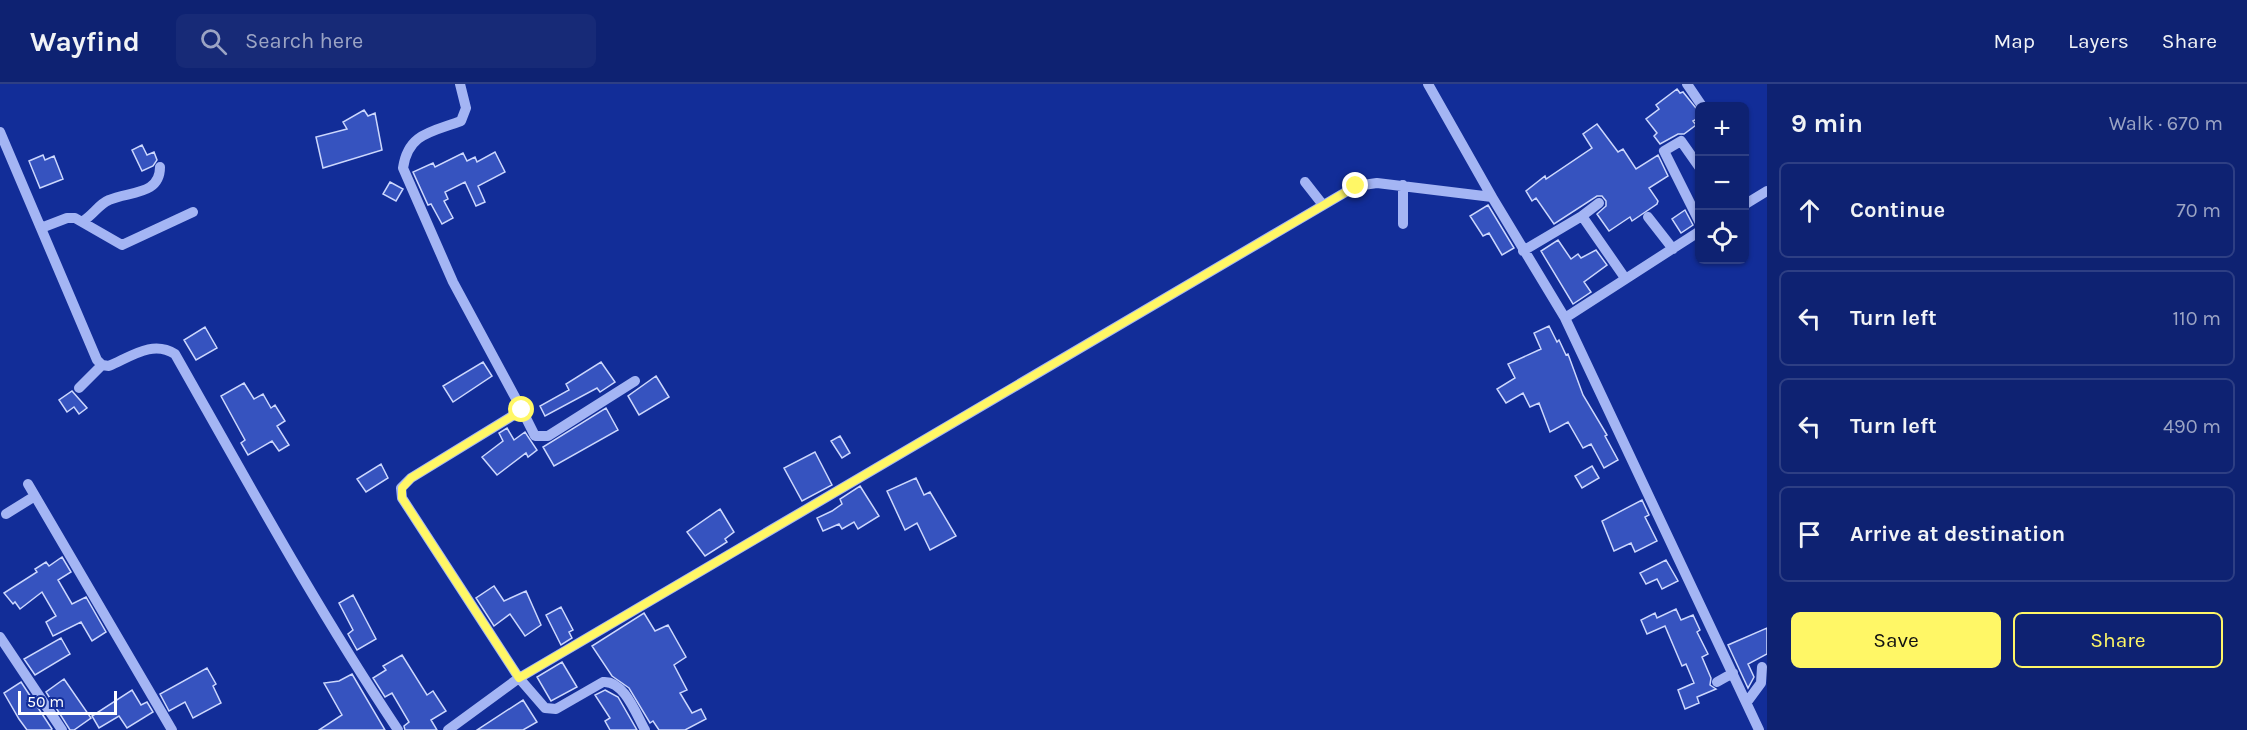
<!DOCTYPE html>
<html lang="en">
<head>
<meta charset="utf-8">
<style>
	body { margin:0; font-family:Karla,sans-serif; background:#172a77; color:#f1f3f6 }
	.controls { position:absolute; right:18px; top:18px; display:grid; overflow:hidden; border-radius:9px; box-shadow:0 2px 4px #0004 }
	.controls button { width:54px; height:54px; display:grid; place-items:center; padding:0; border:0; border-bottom:2px solid #2e3f84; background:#0e2272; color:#f1f3f6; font:30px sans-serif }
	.scale { position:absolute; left:18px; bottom:15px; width:99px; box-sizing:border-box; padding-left:6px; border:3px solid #fff; border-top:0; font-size:16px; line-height:21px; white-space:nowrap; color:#fff; -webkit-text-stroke:4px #122d98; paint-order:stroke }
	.stop { position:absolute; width:18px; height:18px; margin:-14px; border:4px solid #fff766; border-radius:50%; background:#fff }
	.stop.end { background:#fff766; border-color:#fff; box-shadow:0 2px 6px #0008 }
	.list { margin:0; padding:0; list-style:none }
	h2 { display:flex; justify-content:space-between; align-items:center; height:78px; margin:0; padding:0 24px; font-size:26px }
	h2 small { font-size:20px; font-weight:400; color:#9ba4c4 }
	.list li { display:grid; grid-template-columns:39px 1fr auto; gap:18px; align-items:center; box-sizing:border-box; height:96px; margin:0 12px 12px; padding:0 12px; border:2px solid #2e3f84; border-radius:9px }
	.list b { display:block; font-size:22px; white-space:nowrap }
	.list em { font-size:20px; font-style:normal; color:#9ba4c4 }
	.actions { display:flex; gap:12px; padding:18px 24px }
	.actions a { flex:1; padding:14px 0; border:2px solid #fff766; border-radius:9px; text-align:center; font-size:21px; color:#fff766 }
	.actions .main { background:#fff766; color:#111 }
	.icon { flex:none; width:33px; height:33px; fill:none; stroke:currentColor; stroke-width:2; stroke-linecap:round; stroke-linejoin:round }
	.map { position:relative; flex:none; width:1767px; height:646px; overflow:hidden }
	header { display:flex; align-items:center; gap:36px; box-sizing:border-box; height:84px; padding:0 30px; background:#0e2272; border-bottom:2px solid #2e3f84 }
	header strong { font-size:28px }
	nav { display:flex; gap:33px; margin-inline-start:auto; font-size:21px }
	.search { width:420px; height:54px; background:#172a77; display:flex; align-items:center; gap:15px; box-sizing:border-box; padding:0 21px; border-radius:9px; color:#9ba4c4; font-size:22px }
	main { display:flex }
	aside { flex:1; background:#0e2272 }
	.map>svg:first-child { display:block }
	.building { fill:#3653bf; stroke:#ccd7fd; stroke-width:1.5 }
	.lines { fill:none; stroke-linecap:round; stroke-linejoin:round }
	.minor { stroke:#a4b5f4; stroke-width:10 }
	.route { stroke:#fff766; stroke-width:8 }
</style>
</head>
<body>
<header>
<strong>Wayfind</strong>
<div class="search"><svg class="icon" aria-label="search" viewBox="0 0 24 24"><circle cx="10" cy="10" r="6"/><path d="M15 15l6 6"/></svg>Search here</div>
<nav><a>Map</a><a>Layers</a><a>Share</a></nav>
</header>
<main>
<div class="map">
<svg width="1767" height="646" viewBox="0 0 1767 646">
	<rect width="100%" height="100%" fill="#122d98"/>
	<!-- building -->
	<path class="building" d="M1677,5L1680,9L1683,8L1700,29V33L1693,37L1696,41L1684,50H1678L1660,60L1654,52L1657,49L1646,35L1659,25L1656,21Z
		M364,26L368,32L375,29L382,66L323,84L316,53L347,45L343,38Z
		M1597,40L1618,68L1623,65L1636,85L1658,71L1668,92L1649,104L1658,117L1657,120L1632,137L1630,133L1609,147L1597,130L1606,122V117L1602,112H1597L1554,140L1536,114L1532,117L1526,107L1545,92L1546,95L1592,64L1583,50Z
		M142,61L147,71L154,68L157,76L153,82L142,87L132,66Z
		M495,68L505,88L478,102L485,118L476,122L465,98L445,108L448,115L444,117L453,134L442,140L431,120L428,121L413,88L433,79L435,83L463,69L467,77L475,73L477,78Z
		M43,71L45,76L54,72L63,95L40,104L29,77Z
		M390,98L403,105L396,117L383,110Z
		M1488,121L1514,164L1502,171L1489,149L1483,152L1470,132Z
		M1685,126L1693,141L1681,149L1672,135Z
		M1558,156L1571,175L1578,170L1581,174L1596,166L1607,181L1584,198L1591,208L1573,220L1541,167Z
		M1549,242L1557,258L1559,256L1566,271L1568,270L1583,311L1607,351L1605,352L1618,376L1604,384L1591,360L1583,364L1568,338L1550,348L1539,319L1530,323L1523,309L1506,319L1497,305L1515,294L1508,280L1541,265L1534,249Z
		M205,243L217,264L196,276L184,256Z
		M483,278L492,292L453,318L443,302Z
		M601,278L615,298L600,308L597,304L545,332L540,322L569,306L566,300Z
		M656,292L669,313L639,331L628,312Z
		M244,299L254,315L263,310L271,324L275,321L285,337L277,342L289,361L279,367L272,357L248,371L241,359L245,356L221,312Z
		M72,307L87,324L79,330L74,323L67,328L59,316Z
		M606,324L618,346L554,382L543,363Z
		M507,344L514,356L525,348L537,366L528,373L526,369L497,391L482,373L503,357L499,349Z
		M840,352L850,369L842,374L831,357Z
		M815,368L832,401L802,417L784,384Z
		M381,380L388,394L366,408L357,395Z
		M1592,382L1599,394L1582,404L1575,392Z
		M916,394L924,411L930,408L956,452L930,466L917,439L905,446L887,407Z
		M860,402L879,432L858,445L854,438L842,445L839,440L823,447L817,434L832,427L842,420L840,415Z
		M1642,416L1649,431L1645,433L1657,457L1635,468L1631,459L1614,467L1602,437Z
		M720,425L734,448L725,455L727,458L705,472L687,448Z
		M62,473L71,488L58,496L72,520L86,513L106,548L92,557L81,538L53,552L46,538L56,532L42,508L20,525L15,518L13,520L4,509L37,488L35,485L46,478L49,482Z
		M1666,476L1678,497L1662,505L1657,495L1646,500L1640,489Z
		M494,502L504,517L526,507L541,541L525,552L510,530L494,542L476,514Z
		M353,511L376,555L357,566L348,550L353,546L339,519Z
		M561,523L573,546L569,548L572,554L561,561L546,531Z
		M1676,525L1681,536L1693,531L1700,546L1697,548L1708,570L1702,573L1711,594L1710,601L1716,605L1697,613L1699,619L1685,625L1678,606L1694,599L1686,580L1682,582L1665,542L1647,550L1641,536L1655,529L1657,534Z
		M644,529L655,547L668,541L686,573L674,581L687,606L680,609L692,629L701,625L706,635L685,646H659L653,637L650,639L629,604L612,592L592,562Z
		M1767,544V570L1748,580L1754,593L1748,604L1728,561Z
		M61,554L70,570L35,591L24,575Z
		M402,571L427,611L433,607L446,627L431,636L437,646H405L404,642L409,638L392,609L385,613L373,594L386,586L383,582Z
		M562,578L577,603L551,617L537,593Z
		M207,584L216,600L213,602L221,619L193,634L185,618L169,627L160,610Z
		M352,590L385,646H319L342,631L324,599L339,597Z
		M64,595L91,634L74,646H70L46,608Z
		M21,598L52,645L51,646H27L19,635L4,609Z
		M132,606L141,621L147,618L153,628L127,644L119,632L99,644L92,632Z
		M605,606L618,613L637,646H610L605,637L610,634L595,611Z
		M523,616L537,638L523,646H477Z"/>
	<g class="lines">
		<!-- minor -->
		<path class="minor" d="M460,0L466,24L461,37C432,48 408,49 403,84L453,198L522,326L411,394L401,404L402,414L519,594L545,624L556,625L603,598C624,596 636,630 645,646
			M1428,0L1492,113
			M1687,0L1702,22
			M0,48L97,276L102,281L109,282C132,272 153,256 175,270C247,397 317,525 398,646
			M1700,84L1681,57L1664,67L1700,139
			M1305,98L1323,121
			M1403,101V140
			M1599,119L1582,132L1625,194
			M1744,121L1767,107
			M1648,133L1673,165
			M83,137C93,131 99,120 109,116C128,107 160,112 160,83
			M41,144L67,134H75L122,161L193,128
			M1523,167L1582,132
			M1565,234L1700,147
			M79,304L102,281
			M522,326L535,352H548L635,297
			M28,400L172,646
			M6,430L35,412
			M0,553L62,646
			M1717,598L1733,589
			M1747,618L1761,599L1762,583
			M448,646L519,594L1356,102L1377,99L1492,113L1565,234L1759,646"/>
	</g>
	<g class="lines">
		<!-- route -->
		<path class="route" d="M522,326L411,394L402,404V414L519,594L1356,102"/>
	</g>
</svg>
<div class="controls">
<button>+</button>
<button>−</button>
<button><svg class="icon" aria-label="locate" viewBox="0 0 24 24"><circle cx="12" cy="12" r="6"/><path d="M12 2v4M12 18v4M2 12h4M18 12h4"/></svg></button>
</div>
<div class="scale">50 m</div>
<div class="stop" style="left:522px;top:326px"></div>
<div class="stop end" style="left:1356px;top:102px"></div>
</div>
<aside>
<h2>9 min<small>Walk · 670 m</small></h2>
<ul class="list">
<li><svg class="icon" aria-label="ahead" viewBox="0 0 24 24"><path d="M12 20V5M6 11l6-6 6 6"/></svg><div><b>Continue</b></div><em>70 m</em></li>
<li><svg class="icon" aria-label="left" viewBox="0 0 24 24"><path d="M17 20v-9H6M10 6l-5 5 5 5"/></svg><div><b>Turn left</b></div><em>110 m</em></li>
<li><svg class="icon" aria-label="left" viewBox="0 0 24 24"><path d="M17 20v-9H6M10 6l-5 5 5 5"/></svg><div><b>Turn left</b></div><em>490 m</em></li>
<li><svg class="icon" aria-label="arrive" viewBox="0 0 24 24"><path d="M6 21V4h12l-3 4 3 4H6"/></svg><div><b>Arrive at destination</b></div></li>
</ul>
<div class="actions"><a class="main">Save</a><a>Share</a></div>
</aside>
</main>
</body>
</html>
